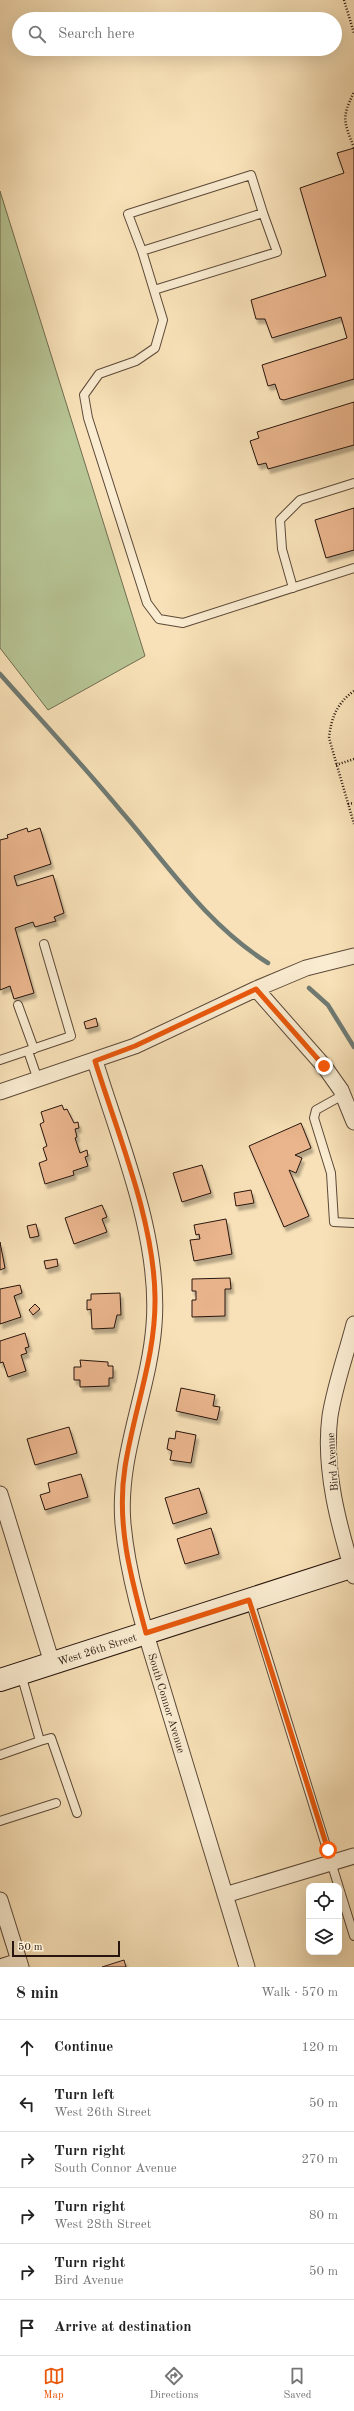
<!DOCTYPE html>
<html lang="en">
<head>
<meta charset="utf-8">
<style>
	body { margin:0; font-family:"Old Standard TT",serif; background:#f6f6f6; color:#222 }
	.controls { position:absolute; right:12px; bottom:12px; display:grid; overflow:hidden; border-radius:8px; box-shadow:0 4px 16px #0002 }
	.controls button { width:36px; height:36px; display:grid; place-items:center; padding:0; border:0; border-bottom:1px solid #e0e0e0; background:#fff; color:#222; font:20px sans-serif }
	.scale { position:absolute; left:12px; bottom:10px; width:108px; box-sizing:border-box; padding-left:4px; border:2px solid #28160e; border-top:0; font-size:11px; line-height:14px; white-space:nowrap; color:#28160e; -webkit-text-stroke:3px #faecd1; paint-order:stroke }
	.stop { position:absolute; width:12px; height:12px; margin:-9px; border:3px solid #ea580c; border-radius:50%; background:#fff }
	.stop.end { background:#ea580c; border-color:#fff; box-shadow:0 1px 4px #0008 }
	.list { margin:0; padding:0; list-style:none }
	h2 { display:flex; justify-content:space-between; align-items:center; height:52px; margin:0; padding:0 16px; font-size:17px }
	h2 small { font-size:13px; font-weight:400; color:#767676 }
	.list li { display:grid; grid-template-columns:26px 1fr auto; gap:12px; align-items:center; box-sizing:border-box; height:56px; padding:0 16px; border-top:1px solid #e0e0e0 }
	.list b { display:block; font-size:15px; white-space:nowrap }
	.list p { margin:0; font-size:13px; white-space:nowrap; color:#767676 }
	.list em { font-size:13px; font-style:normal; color:#767676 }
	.icon { flex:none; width:22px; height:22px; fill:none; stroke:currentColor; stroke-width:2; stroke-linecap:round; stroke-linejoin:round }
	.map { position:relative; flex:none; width:354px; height:1967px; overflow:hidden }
	.search { position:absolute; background:#fff; box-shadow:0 4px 16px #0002; left:12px; right:12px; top:12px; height:44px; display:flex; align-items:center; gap:10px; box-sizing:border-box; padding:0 14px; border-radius:22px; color:#767676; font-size:15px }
	.sheet { height:388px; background:#fff }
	nav { display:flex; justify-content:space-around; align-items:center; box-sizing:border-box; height:56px; border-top:1px solid #e0e0e0; background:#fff; font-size:11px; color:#767676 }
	nav a { display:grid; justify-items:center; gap:2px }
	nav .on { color:#ea580c }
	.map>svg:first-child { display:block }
	.green { fill:#b7c494; stroke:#706d51 }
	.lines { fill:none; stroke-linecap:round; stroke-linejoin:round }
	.stream { stroke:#6f7a73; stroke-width:4.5 }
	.building { fill:#eab58d; stroke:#28160e; filter:url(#shadow) }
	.lane-casing { stroke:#5c4938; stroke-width:10 }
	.street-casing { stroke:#5c4938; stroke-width:17 }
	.secondary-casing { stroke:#28160e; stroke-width:24 }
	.path { stroke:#28160e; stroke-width:2.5; stroke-dasharray:1 2; stroke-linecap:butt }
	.lane { stroke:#faecd1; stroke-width:8 }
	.street { stroke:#faecd1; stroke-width:15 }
	.secondary { stroke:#faecd1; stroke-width:22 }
	.route { stroke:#ea580c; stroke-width:5 }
	.labels { text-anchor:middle; stroke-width:3; stroke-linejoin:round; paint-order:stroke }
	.street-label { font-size:11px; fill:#28160e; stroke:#faecd1 }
</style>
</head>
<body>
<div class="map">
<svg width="354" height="1967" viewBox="0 0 354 1967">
	<defs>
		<filter id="shadow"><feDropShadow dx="2.5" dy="4.5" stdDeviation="1" flood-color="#0004"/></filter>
	</defs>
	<rect width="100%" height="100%" fill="#f8e1b8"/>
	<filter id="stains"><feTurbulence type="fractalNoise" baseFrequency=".005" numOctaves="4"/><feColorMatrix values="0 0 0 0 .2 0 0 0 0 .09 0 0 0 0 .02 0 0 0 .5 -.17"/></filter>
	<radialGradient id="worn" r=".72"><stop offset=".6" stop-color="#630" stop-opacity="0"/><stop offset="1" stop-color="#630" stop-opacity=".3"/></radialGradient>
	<!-- green -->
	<path class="green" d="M0,191L145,656L48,710L0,648Z"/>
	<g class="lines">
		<!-- stream -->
		<path class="stream" d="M0,674C40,719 82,764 121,811C167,864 207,925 268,963
			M309,988L328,1005L354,1047"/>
	</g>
	<!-- building -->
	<path class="building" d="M354,148V379L284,400L280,399L275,384L268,386L262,365L347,338L341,317L272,338L265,319H256L251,300L326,276L300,188L344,173L337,153Z
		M354,402V445L268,469L266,463L258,465L250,441L259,438L257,432Z
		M354,508V550L326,558L315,520Z
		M27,828L28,832L40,828L51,864L14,876L17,886L53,875L64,913L54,917L56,921L35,927L33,922L15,928L34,993L14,999L10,986L0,990V840L8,838L7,835Z
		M96,1018L98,1026L86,1029L84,1022Z
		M62,1105L64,1110L67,1109L74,1123L78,1122L79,1128L75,1129L77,1137L75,1138L80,1153L87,1150L88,1156L85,1157L88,1166L73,1171L74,1175L45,1184L39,1163L47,1160L43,1148L47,1146L40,1124L44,1122L41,1112Z
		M301,1123L311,1148L295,1155L302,1158L296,1173L289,1170L309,1216L284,1227L249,1146Z
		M202,1165L211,1193L182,1202L173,1173Z
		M251,1190L254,1203L236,1206L234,1193Z
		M102,1205L107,1217L102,1219L107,1232L74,1244L65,1218Z
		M226,1219L232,1254L194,1261L190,1240L200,1239L199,1234L196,1235L194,1225Z
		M36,1224L39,1236L30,1238L27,1226Z
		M0,1242L5,1268L0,1270Z
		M57,1259L58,1266L46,1269L44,1261Z
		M230,1278L231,1289H225V1316L192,1317V1300H196V1291H192V1279Z
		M20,1285L22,1293L14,1296L21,1317L0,1324V1289Z
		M120,1293L121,1315H117L114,1328L92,1329L91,1309L87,1310V1300H91V1294Z
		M35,1304L40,1309L33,1315L29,1310Z
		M25,1333L29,1347L25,1348L27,1353L21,1355L26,1371L8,1377L3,1362L0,1363V1341Z
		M80,1360L108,1362V1366H113V1378H109V1386L80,1387V1380H74V1367H81Z
		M181,1388L215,1395L213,1406L220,1407L217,1420L176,1411Z
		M69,1427L77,1453L35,1465L27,1439Z
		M176,1431L196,1435L191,1463L170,1460L172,1451L167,1449L169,1438L175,1439Z
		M81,1474L88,1497L45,1510L40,1495L50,1492L48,1483Z
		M199,1488L207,1513L173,1524L165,1498Z
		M211,1528L219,1554L185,1564L177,1539Z
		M124,1960L126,1967H102Z"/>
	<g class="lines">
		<!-- lane casing -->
		<g class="lane-casing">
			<path id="lane" d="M263,213L251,175L128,214L142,251L163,320L155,348L136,361L99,374L84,395L88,418L147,603L159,619L183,623L354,568
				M142,251L263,213L277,252L154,290
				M293,588L282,549L280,520L300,500L354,483
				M18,1005L34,1049
				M28,1051L38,1080
				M0,1060L71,1036L44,944
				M343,1095L316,1110L314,1118L331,1173L334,1222L354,1223
				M250,1601L354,1936
				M40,1741L51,1738L77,1813
				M0,1755L40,1741L21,1674
				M0,1821L56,1803"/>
		</g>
		<!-- street casing -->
		<g class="street-casing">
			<path id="street" d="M256,989L324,1066L341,1090L354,1122
				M95,1061C120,1143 161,1238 154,1325C149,1392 117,1456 123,1524C129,1588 151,1649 169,1710C195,1796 221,1882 247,1967
				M0,1092L135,1046L256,989L306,968L354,956
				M0,1494L52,1663
				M354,1576C339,1526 323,1469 330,1416C335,1385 346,1355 354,1324
				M225,1895L354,1856
				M0,1900L21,1967
				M0,1967L19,1961"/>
		</g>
		<!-- secondary casing -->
		<g class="secondary-casing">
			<path id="secondary" d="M0,1680L354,1566"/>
		</g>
		<!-- path -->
		<path class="path" d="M344,0L354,33
			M354,148C344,121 341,119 354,92
			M354,691C337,703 331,718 329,738L354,824
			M336,765L354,759
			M348,804L354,803"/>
		<!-- lane -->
		<use href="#lane" class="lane"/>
		<!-- street -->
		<use href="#street" class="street"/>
		<!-- secondary -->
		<use href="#secondary" class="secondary"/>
	</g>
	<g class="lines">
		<!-- route -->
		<path class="route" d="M324,1066L256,989L135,1046L95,1061C118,1135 154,1220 155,1297C156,1356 134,1409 125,1467C116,1524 131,1578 146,1633L249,1600L328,1850"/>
	</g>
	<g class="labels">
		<!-- street labels -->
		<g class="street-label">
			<text transform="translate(332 1462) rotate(-94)" y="4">Bird Avenue</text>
			<text transform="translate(97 1649) rotate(-18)" y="4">West 26th Street</text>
			<text transform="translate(167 1703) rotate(73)" y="4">South Connor Avenue</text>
		</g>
	</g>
	<rect width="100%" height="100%" filter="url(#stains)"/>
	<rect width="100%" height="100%" fill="url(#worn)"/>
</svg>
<div class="controls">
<button><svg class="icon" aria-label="locate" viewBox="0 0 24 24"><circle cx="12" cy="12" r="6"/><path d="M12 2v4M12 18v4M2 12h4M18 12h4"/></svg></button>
<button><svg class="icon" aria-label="layers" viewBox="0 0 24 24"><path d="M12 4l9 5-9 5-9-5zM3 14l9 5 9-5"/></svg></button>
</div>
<div class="scale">50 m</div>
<div class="stop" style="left:328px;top:1850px"></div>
<div class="stop end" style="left:324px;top:1066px"></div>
<div class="search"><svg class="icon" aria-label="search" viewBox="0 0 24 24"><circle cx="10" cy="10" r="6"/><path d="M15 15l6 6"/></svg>Search here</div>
</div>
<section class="sheet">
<h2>8 min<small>Walk · 570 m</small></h2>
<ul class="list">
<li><svg class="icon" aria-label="ahead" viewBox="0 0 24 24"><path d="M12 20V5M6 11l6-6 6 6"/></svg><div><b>Continue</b></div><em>120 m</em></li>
<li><svg class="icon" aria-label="left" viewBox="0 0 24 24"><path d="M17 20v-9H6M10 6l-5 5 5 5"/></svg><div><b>Turn left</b><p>West 26th Street</p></div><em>50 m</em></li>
<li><svg class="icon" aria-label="right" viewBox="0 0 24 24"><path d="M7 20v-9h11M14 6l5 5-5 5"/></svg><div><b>Turn right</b><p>South Connor Avenue</p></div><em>270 m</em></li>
<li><svg class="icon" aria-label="right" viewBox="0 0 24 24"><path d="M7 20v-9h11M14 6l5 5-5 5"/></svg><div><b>Turn right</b><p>West 28th Street</p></div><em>80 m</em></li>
<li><svg class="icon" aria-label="right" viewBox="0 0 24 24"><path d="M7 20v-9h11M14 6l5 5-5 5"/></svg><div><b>Turn right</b><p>Bird Avenue</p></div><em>50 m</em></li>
<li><svg class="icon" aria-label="arrive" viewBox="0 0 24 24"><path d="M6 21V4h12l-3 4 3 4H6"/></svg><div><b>Arrive at destination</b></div></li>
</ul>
</section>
<nav>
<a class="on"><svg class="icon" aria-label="map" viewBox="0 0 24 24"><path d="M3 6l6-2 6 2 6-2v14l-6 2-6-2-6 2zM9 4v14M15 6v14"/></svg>Map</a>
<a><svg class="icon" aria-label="directions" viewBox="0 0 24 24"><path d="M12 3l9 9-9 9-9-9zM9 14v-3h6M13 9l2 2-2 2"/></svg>Directions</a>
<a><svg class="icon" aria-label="saved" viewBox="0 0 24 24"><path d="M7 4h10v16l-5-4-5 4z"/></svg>Saved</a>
</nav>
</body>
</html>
